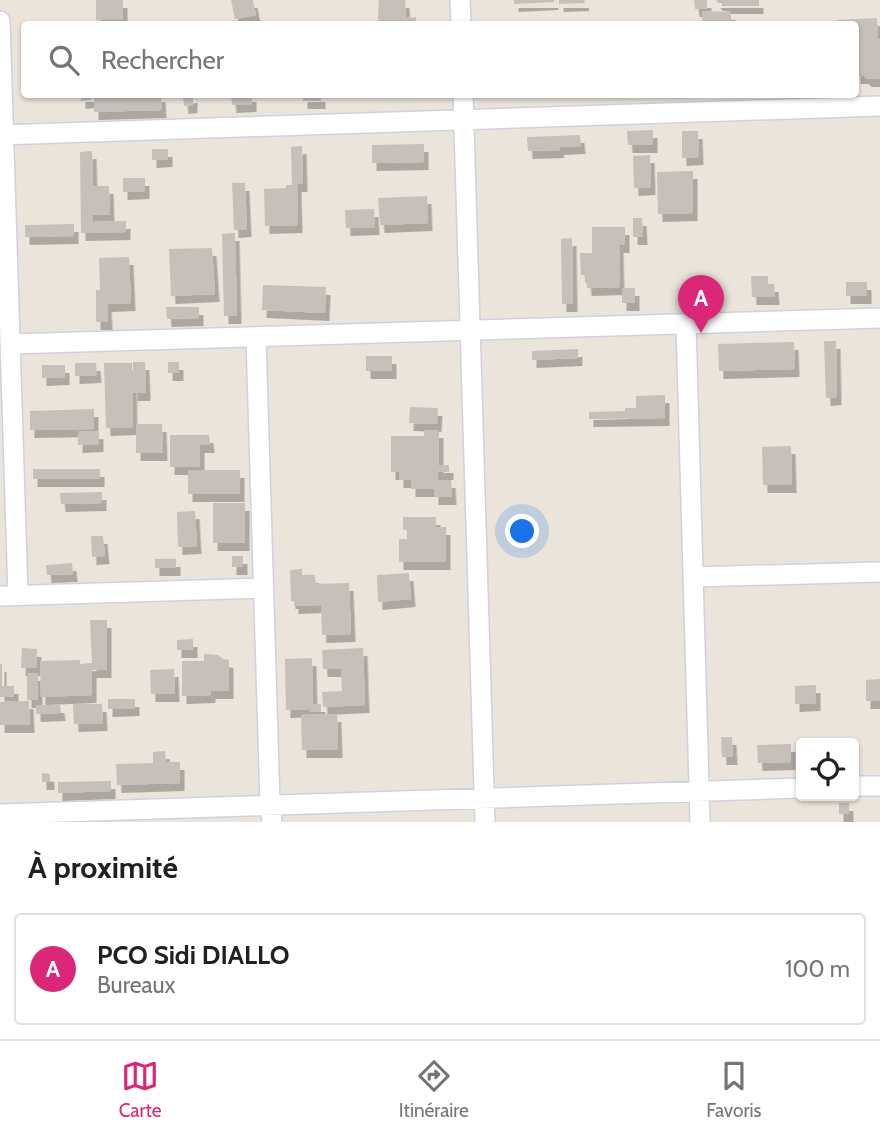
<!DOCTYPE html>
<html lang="fr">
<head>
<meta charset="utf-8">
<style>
	body { margin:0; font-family:Cabin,sans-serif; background:#f2f2f2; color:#202124 }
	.controls { position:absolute; right:21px; bottom:21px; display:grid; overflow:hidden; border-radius:7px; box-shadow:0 2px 5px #0004 }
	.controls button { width:63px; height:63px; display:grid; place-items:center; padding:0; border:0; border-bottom:2px solid #e0e0e0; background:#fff; color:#202124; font:35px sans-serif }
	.you { position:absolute; left:523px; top:532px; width:24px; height:24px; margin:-18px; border:5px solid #fff; border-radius:50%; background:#1a73e8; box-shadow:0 0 0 10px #1a73e833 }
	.badge { display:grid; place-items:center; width:46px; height:46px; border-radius:50%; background:#db2777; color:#fff; font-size:23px; font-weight:700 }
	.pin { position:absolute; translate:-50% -58px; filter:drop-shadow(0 2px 4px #0008) }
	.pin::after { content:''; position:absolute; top:37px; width:24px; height:21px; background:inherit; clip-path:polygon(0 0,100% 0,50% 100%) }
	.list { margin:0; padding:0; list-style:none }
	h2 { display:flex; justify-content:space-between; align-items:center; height:91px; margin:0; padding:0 28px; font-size:30px }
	h2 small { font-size:23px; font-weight:400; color:#757577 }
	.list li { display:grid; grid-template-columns:46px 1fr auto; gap:21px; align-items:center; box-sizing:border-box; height:112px; margin:0 14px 14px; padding:0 14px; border:2px solid #e0e0e0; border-radius:7px }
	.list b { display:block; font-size:26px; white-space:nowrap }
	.list p { margin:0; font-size:23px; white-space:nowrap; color:#757577 }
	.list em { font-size:23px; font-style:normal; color:#757577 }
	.icon { flex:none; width:38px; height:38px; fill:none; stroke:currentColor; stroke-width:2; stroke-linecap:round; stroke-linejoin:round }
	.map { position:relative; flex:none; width:880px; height:822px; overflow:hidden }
	.search { position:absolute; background:#fff; box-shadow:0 2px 5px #0004; left:21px; right:21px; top:21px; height:77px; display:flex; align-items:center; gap:18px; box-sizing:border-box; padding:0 24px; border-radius:7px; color:#757577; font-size:26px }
	.sheet { height:217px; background:#fff }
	nav { display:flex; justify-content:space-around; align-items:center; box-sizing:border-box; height:98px; border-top:2px solid #e0e0e0; background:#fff; font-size:19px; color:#757577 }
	nav a { display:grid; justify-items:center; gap:4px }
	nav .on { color:#db2777 }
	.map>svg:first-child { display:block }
	.building { fill:#c5c0b9; filter:url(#shadow) }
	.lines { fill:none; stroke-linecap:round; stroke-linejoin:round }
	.street-casing { stroke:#cfd1e0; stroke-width:22 }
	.street { stroke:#fff; stroke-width:19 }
</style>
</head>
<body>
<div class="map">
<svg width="880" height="822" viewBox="0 0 880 822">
	<defs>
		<filter id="shadow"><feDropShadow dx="4.5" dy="8" stdDeviation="0" flood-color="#0004"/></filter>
	</defs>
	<rect width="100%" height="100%" fill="#eae4da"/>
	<!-- building -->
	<path class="building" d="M96,0H123V20H96Z
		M231,0H253L256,15L235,19Z
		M379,0H405L406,18L416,17V24H379L378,16Z
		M514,0H554V2L514,4Z
		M559,0H584L585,3L559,4Z
		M694,0H707V9H695Z
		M716,0H759V6H722V3H718Z
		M702,11L731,12V24H702Z
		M877,18L878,39H880V79H867L864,76H856V24H839L838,20Z
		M206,21H224V24H206Z
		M81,94H90L91,100L81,101Z
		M94,94H161L162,110L94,112Z
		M236,94H252V104L232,105L231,95Z
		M303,94H321V101H303Z
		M193,95V105L184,106L183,96Z
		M653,130V145H628L627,131Z
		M682,131H698L699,157L682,158Z
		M580,135L581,146L559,147L560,150L528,151L527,137Z
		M424,144V162L372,163V145Z
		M302,146L303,184H297L298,225L265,226L264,189L286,188V185H292L291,147Z
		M152,149H168V159L152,160Z
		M92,151L93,186H109L110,215H93V222L126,221V232L81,233L80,152Z
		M650,155L651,187L634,188L633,156Z
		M693,171V213L658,214L657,172Z
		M123,178H145V191L123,192Z
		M232,183H245L247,229L234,230Z
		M427,196L428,223L380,225L378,198Z
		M374,209L375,227L346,228L345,210Z
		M633,218H642L643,237H633Z
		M74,224V236L25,237V225Z
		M592,227H625V245H619L620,287L587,288L586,275H581L580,253H592Z
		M235,233L237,316H224L222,234Z
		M572,238L573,304H562L561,239Z
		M212,248L215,294L171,296L169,249Z
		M129,257L131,303L107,304L108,322H96V290H100L99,258Z
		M751,276H768V284H774L775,297H752Z
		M846,282H867V296H846Z
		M263,285L326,287L325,313L262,310Z
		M622,288H635V303H622Z
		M706,291H713L714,299L706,300Z
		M166,307H199V318L167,319Z
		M824,341H836L837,397L826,398Z
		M794,342L795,369L719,371L718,344Z
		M578,349V358L532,360V351Z
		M366,356H392V371H366Z
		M133,362H145L146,393H133Z
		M168,362H179V373H168Z
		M75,363H96L97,375L75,376Z
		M104,363H132L133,427L106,428Z
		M42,365H65V377L42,378Z
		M665,395V418L589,419V412L625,411V408H636V396Z
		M410,407L438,408L437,424L409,423Z
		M94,409V429L30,430V411Z
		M136,424H162L163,453H136Z
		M424,430H439V465H449V472H438V480H451L452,497H434V489H411V480H399V472H391V436H424Z
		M99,431V444L78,445V432Z
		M170,435H209L210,445H200V467H170Z
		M791,446L792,485H763L762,447Z
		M33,469H100V479H33Z
		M188,470H240V494H188Z
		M102,492V503L61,504L60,493Z
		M213,503H245V543H213Z
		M195,511L197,546L178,547L177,512Z
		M403,517H436V527H446V562H399V539H407V530H403Z
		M91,536H103L105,556L92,557Z
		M232,556H243V567H232Z
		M155,559H176V568H155Z
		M72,563L73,574L47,575L46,565Z
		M302,569V575H315L316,584L349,583L351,634L322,635L321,605L294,606V601H291L290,570Z
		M409,573L411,599L378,602L377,575Z
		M90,620H107V670H92V695L41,697L40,661L80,660V664L92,663Z
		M193,639V650H177V640Z
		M22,648L37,649L36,668H21Z
		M363,648L365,705L323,707L322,692L342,691L341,669H323L322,650Z
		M204,654L218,655L223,659L229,660V691H211V695L182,696V661H204Z
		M312,658L313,704H321V712H309V709L286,710L285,659Z
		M0,664H2V686H14V697H0Z
		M174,669L175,694H151L150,670Z
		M27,673H38V700H27Z
		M880,679V701H866V680Z
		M816,685V703L795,704V686Z
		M108,699H135V708L108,709Z
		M29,701L30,725H0V702Z
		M73,704H102L103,723L74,724Z
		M36,705H60L61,713L36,714Z
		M337,714L338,750H302L301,715Z
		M721,737H732L733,757H722Z
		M791,744V762L758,763L757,745Z
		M165,751L166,762H180V783L117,785L116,764L153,763V752Z
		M42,773L50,774V782H42Z
		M111,781V791L58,793V782Z
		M839,803H849V814H839Z"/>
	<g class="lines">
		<!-- street casing -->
		<g class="street-casing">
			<path id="street" d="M460,0L461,24
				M0,21L18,595
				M463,94L485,822
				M0,135L880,106
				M686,324L700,822
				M256,337L270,804L272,822
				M10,344L880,318
				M693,577L880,572
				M0,596L263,588
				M854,786H880
				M0,814L801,788"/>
		</g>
		<!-- street -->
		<use href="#street" class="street"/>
	</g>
</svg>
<div class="controls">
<button><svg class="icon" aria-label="locate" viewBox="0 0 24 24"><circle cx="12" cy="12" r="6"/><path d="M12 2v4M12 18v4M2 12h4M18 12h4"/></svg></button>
</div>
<div class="you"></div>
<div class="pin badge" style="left:701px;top:333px">A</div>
<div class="search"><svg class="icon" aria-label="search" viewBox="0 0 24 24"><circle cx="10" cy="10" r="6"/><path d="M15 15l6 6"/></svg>Rechercher</div>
</div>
<section class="sheet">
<h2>À proximité<small></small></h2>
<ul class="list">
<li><span class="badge">A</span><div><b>PCO Sidi DIALLO</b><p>Bureaux</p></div><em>100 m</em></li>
</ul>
</section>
<nav>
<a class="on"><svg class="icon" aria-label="map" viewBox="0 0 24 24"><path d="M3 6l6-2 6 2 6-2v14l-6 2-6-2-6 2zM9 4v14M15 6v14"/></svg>Carte</a>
<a><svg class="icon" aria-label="directions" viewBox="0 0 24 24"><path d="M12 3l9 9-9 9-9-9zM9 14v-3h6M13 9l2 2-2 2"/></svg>Itinéraire</a>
<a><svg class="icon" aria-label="saved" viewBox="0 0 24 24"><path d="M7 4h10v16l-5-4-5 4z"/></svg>Favoris</a>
</nav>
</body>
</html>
